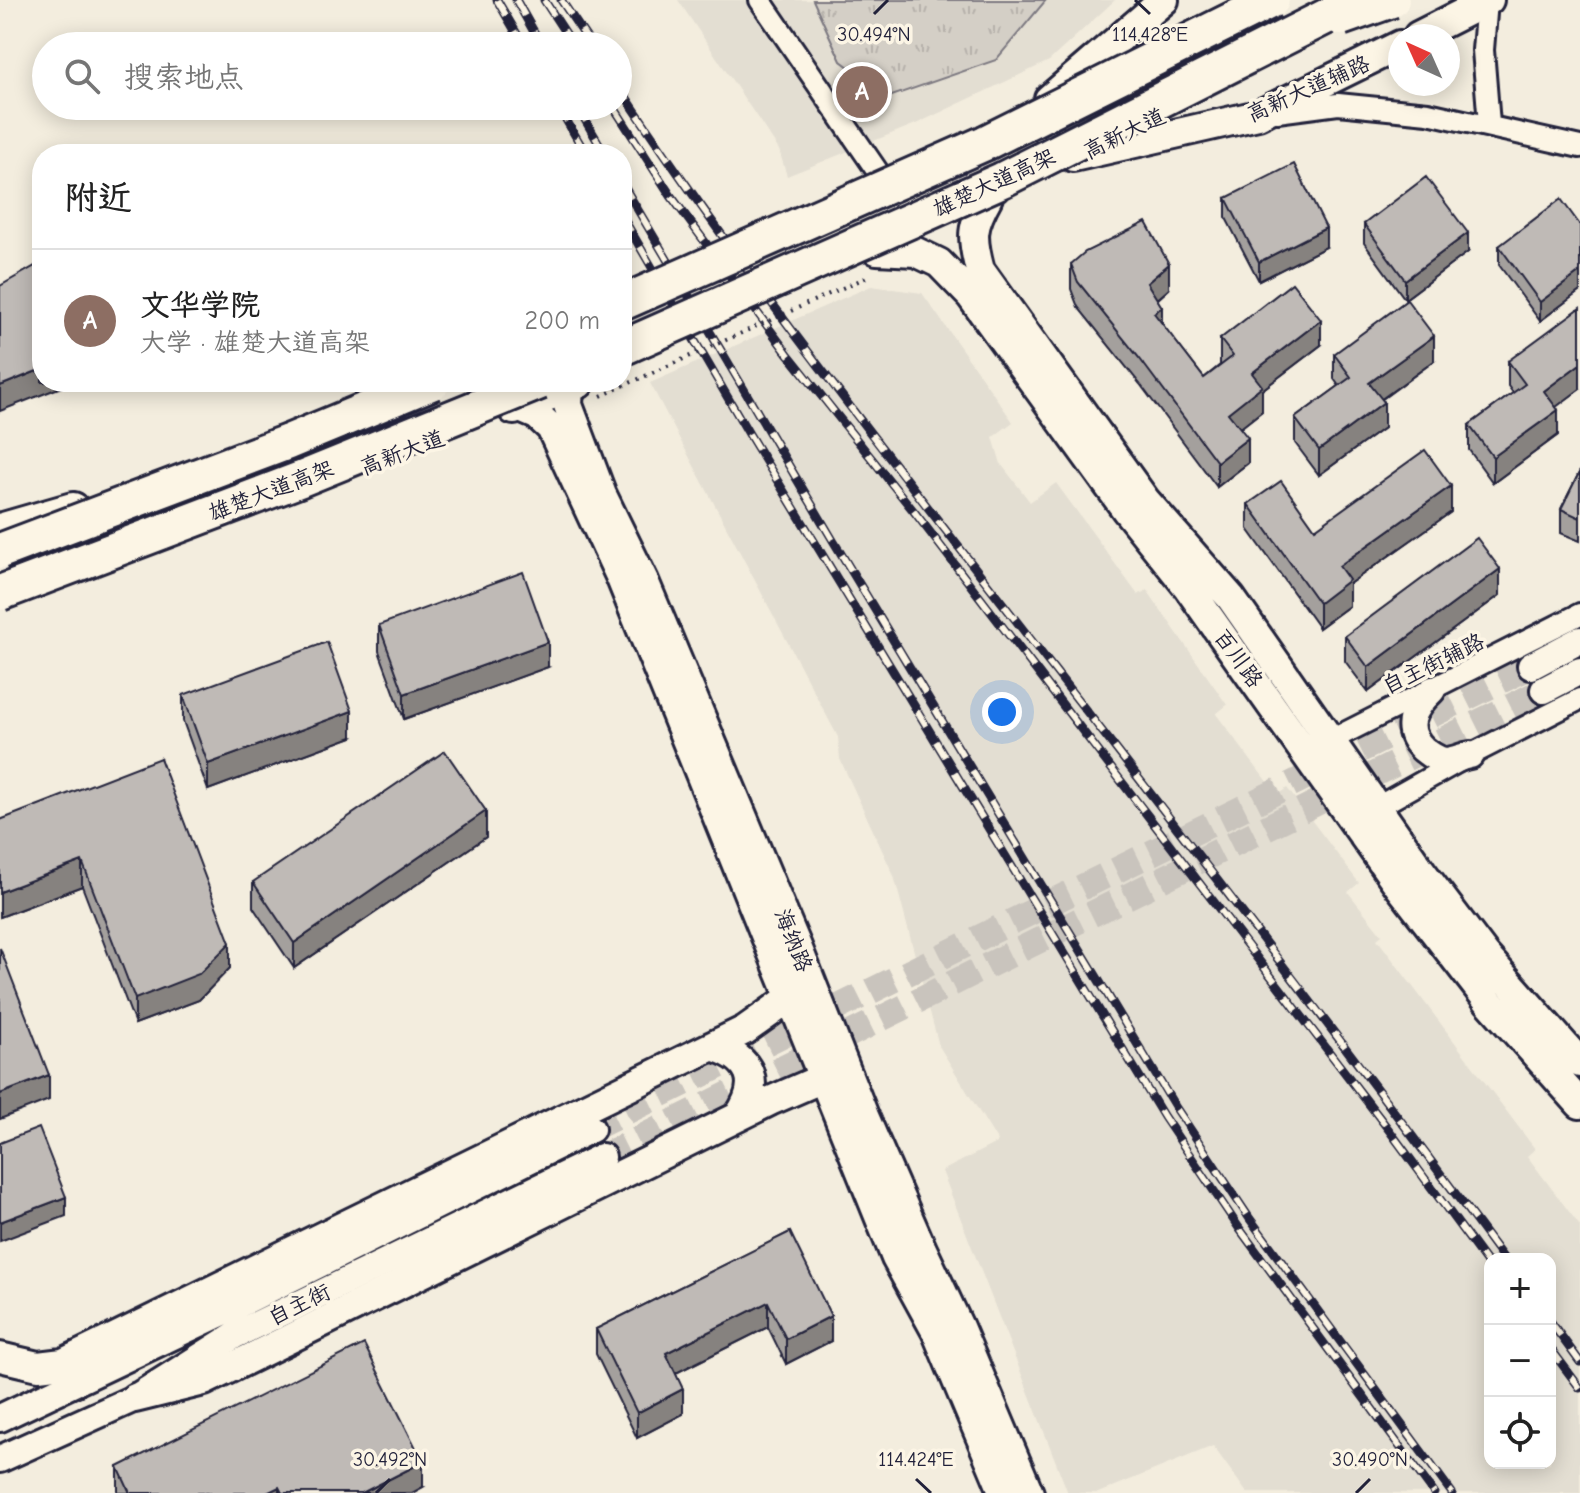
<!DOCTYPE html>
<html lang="zh">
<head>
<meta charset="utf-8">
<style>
	body { margin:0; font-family:"Comic Neue","LXGW WenKai TC",sans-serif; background:#f2f2f2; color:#222 }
	.controls { position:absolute; right:24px; bottom:24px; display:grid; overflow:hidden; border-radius:16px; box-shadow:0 4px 20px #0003 }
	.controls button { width:72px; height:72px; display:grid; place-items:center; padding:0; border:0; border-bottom:2px solid #e0e0e0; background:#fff; color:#222; font:40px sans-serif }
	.compass { position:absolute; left:1388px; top:24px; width:72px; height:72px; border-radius:50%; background:#fff; box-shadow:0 4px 20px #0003; rotate:315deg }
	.you { position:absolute; left:1002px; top:712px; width:28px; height:28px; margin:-20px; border:6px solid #fff; border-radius:50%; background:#1a73e8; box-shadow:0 0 0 12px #1a73e833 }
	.badge { display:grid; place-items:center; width:52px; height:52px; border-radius:50%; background:#ea580c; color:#fff; font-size:26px; font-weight:700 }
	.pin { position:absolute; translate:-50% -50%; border:4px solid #fff; box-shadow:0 2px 8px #0006 }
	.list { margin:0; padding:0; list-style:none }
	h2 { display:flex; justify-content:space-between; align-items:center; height:104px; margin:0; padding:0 32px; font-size:34px }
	h2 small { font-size:26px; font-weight:400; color:#767676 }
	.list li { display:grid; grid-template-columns:52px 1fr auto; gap:24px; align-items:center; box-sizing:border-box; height:144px; padding:0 32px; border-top:2px solid #e0e0e0 }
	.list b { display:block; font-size:30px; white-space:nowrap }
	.list p { margin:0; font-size:26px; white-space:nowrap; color:#767676 }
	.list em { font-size:26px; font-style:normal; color:#767676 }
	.icon { flex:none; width:44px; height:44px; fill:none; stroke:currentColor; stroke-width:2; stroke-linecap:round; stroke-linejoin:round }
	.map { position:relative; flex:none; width:1580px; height:1493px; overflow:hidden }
	.search { position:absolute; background:#fff; box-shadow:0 4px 20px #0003; left:32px; top:32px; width:600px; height:88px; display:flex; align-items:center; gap:20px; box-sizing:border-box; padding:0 28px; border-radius:44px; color:#767676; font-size:30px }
	.panel { position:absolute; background:#fff; box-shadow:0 4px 20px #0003; left:32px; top:144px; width:600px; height:248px; border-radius:32px }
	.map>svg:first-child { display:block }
	.built { fill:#e3ded2; fill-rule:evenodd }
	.grass { fill:url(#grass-tufts); stroke:#7b7880; stroke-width:2 }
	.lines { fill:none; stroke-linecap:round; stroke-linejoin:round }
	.tertiary-tunnel { stroke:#c9c4bd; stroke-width:26; stroke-dasharray:26 13; stroke-linecap:butt }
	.minor-casing { stroke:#22223b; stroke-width:26 }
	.tertiary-casing { stroke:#22223b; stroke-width:32 }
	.secondary-casing { stroke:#22223b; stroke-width:34 }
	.primary-casing { stroke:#22223b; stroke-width:38 }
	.path { stroke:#22223b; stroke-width:4; stroke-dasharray:2 6; stroke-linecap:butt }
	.minor { stroke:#fcf5e5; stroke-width:20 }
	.tertiary { stroke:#fcf5e5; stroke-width:26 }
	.secondary { stroke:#fcf5e5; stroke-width:28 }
	.primary { stroke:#fcf5e5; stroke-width:32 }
	.rail-casing { stroke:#22223b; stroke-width:9 }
	.rail { stroke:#fcf5e5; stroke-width:6; stroke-dasharray:18; stroke-linecap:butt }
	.trunk-bridge-casing { stroke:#22223b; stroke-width:40; stroke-linecap:butt }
	.path-bridge { stroke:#22223b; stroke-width:4; stroke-dasharray:2 6; stroke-linecap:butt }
	.trunk-bridge { stroke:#fcf5e5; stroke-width:34 }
	.wall { fill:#a4a09d; stroke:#22223b; stroke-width:2 }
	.shaded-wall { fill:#86827f; stroke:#22223b; stroke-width:2 }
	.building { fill:#bfbab6; stroke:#22223b; stroke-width:2 }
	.ticks { fill:none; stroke:#22223b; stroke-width:3 }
	.labels { text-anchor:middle; stroke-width:7; stroke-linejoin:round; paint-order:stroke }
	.street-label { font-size:22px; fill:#22223b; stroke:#fcf5e5 }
	.ticks-label { font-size:20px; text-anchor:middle; fill:#22223b; stroke:#fcf5e5; stroke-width:7; stroke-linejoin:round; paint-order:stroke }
</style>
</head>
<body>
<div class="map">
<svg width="1580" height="1493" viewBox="0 0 1580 1493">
	<defs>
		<pattern id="grass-tufts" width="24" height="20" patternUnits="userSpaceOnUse" patternTransform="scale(2)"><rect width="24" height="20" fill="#d4cfc6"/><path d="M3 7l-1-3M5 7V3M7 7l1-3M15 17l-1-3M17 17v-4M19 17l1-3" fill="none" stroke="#b6b1ab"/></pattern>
	</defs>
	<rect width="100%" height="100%" fill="#f3edde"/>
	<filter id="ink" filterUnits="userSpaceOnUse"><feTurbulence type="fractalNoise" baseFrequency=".0125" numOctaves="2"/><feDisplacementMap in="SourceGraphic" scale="16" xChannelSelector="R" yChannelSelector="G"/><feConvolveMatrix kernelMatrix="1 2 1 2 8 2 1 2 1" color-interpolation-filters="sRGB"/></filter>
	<g filter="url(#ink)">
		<!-- built -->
		<path class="built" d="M678,0H1115L1049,61L918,123L787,176L779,150Z
			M871,286L922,293L1013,422L993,437L1001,464L1030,502L1056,483L1138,595L1147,590L1227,705L1216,714L1277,795L1287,788L1359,883L1348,892L1382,935L1377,939L1535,1149L1527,1156L1580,1226V1493H1247L1213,1446L1098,1493H1068L942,1171L998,1142L939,1046L894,876L840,759L838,737L650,383ZM1490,1259H1550V1463H1490Z"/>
		<!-- grass -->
		<path class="grass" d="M813,0H1046L996,60L889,97L841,61Z"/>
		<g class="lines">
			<!-- tertiary-tunnel -->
			<path class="tertiary-tunnel" d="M591,1129L1531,666
				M602,1157L1544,690"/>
			<!-- minor casing -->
			<g class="minor-casing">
				<path id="minor" d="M760,0L882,178
					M1487,1L1483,50L1489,124
					M1277,112L1338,104L1428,113L1580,147
					M1319,746L1580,614
					M1365,814L1470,755L1580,699"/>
			</g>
			<!-- tertiary casing -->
			<g class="tertiary-casing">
				<path id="tertiary" d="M1531,666L1580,640
					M1432,690C1414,707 1401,728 1423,749C1429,754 1438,760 1445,761C1453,761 1463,756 1470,755
					M1544,690L1580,671
					M0,1418L221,1313L591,1129
					M0,1459L135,1398L235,1335L602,1157"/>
			</g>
			<!-- secondary casing -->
			<g class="secondary-casing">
				<path id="secondary" d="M1418,36L1489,0
					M1049,99L1164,0
					M1073,157L1258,115L1400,45
					M988,197C971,227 971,237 980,270L1145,500L1231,598L1422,872L1485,955L1580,1063
					M877,250L916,252L939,263L971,296L1127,511L1187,586L1399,886L1489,1002L1580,1104
					M569,386L568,405L602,495L644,581L798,949L864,1116L922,1249L959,1327L1029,1493
					M518,407L537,415L551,428L620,576L896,1258L936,1331L1004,1493
					M712,1046C752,1058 762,1082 738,1117
					M0,1357L38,1366L63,1363L745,1030L790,998L806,991
					M135,1398L204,1381L770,1101L837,1072"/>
			</g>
			<!-- primary casing -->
			<g class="primary-casing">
				<path id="primary" d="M514,408L578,382
					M0,530L73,509"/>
			</g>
			<!-- path -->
			<path class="path" d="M601,396L623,386"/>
			<!-- minor -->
			<use href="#minor" class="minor"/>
			<!-- tertiary -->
			<use href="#tertiary" class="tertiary"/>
			<!-- secondary -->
			<use href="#secondary" class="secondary"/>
			<!-- primary -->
			<use href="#primary" class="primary"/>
			<!-- rail casing -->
			<g class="rail-casing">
				<path id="rail" d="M497,0L524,46
					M516,0L542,46
					M544,0L574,46
					M561,0L592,46
					M618,85C749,283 897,467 1042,654C1198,854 1353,1055 1504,1259
					M558,106L586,154
					M577,106L605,154
					M613,106L671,196L788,354L916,514L1389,1130L1490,1267
					M622,183L834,542L1176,1108L1250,1219L1452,1493
					M622,216L749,434L1164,1117L1239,1228L1434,1493
					M1550,1321L1580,1362
					M1550,1348L1580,1388"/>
			</g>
			<!-- rail -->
			<use href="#rail" class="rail"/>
			<!-- trunk-bridge casing -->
			<g class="trunk-bridge-casing">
				<path id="trunk-bridge" d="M1341,18L1392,0
					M622,303L985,143L1272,0
					M622,348L1002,180L1359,0
					M0,551L288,442L433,382
					M0,593L301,479L540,382"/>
			</g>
			<!-- path-bridge -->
			<path class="path-bridge" d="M623,386L867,277"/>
			<!-- trunk-bridge -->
			<use href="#trunk-bridge" class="trunk-bridge"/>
		</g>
		<!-- wall -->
		<path class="wall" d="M1226,198L1326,247L1259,281L1226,218Z
			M1364,224L1468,252L1405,299L1364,243Z
			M1580,225V291L1540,321L1499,265V246Z
			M1071,264L1169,289L1157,300L1162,324L1204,378L1220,365V339L1321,345L1262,390V411L1240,428L1248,463L1217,487L1140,384L1078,307L1071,289Z
			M1334,354L1434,361L1381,400L1384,428L1319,475L1295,443V418L1339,386L1334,379Z
			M1508,361L1580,389L1555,407L1558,435L1493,483L1469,450V425L1513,393L1508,386Z
			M1580,471V541L1561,533V509Z
			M1248,504L1315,529L1451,512L1349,584V606L1319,628L1248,529Z
			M1500,595L1368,692L1345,661V636Z
			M379,625L548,667L404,719L379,651Z
			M183,695L352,737L208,790L183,721Z
			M160,758L230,968L199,1000L135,1024L82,886L0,917Z
			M486,837L294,968L253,907V882Z
			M790,1232L831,1341L786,1364L768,1327L676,1373L683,1414L637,1438L596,1354V1329Z
			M118,1467L423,1487L412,1493H118Z"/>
		<!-- shaded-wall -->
		<path class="shaded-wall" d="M1326,228V247L1259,281V262Z
			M1468,233V252L1405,299V280Z
			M1169,264V289L1147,308V283Z
			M1580,272V291L1540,321V302Z
			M1162,307V332L1154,313Z
			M1321,320V345L1262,390V411L1228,438V413L1252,373Z
			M1434,336V361L1369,408V383Z
			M1580,364V389L1544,416V391Z
			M42,369V382H74L0,411V386Z
			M1384,402V428L1319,475V450Z
			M1558,410V435L1493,483V457Z
			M1248,438V463L1217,487V462Z
			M1451,486V512L1349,584V606L1319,628V603L1339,566Z
			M1500,569V595L1368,692V667Z
			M548,642V667L404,719V694Z
			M352,711V737L208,790V764Z
			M486,811V837L294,968V943Z
			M82,861V886L0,917V892Z
			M230,943V968L199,1000L135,1024V999Z
			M49,1075V1100L0,1119V1094Z
			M66,1197V1216L0,1241V1222Z
			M768,1302V1327L666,1378V1353Z
			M831,1316V1341L786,1364V1339Z
			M683,1389V1414L637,1438V1413Z
			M423,1462V1487L412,1493H362Z
			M279,1487V1493H267Z"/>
		<!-- building -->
		<path class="building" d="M1294,164L1326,228L1259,262L1226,198Z
			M1426,177L1468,233L1405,280L1364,224Z
			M1561,199L1580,225V272L1540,302L1499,246Z
			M1146,222L1169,264L1147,283L1162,307L1154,313L1204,378L1233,356L1220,339L1292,283L1321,320L1252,373L1262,386L1228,413L1248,438L1217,462L1140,359L1078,282L1071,264L1085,252Z
			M42,262V369L0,386V286Z
			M1407,300L1434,336L1369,383L1384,402L1319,450L1295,418L1351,377L1334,354Z
			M1580,308V364L1544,391L1558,410L1493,457L1469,425L1525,384L1508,361Z
			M1425,450L1451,486L1339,566L1349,580L1319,603L1248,504L1281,481L1315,529Z
			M1580,471V518L1561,509Z
			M1477,538L1500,569L1368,667L1345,636Z
			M523,572L548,642L404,694L379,625Z
			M327,642L352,711L208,764L183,695Z
			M445,751L486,811L294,943L253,882Z
			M160,758L230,943L199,974L135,999L82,861L0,892V820Z
			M0,948L49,1075L0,1094Z
			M39,1128L66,1197L0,1222V1143Z
			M790,1232L831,1316L786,1339L768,1302L666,1353L683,1389L637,1413L596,1329Z
			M364,1344L423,1462L362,1493H282L279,1487L267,1493H130L118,1467Z"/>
	</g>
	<!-- ticks -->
	<path class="ticks" d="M1135,0L1150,14M874,14L888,0M916,1479L931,1493M376,1493L390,1479M1356,1493L1370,1479"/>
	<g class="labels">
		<!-- street labels -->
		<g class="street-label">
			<text transform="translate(1308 88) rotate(-24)" y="8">高新大道辅路</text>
			<text transform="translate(1124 133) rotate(-26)" y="8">高新大道</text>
			<text transform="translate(994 182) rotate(-25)" y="8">雄楚大道高架</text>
			<text transform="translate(402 452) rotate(-21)" y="8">高新大道</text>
			<text transform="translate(271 490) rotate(-21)" y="8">雄楚大道高架</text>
			<text transform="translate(1239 658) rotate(54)" y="8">百川路</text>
			<text transform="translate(1433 663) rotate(-26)" y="8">自主街辅路</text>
			<text transform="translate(794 940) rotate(68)" y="8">海纳路</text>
			<text transform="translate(299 1304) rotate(-26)" y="8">自主街</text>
		</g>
	</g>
	<g class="ticks-label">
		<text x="874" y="41">30.494°N</text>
		<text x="1150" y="41">114.428°E</text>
		<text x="390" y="1466">30.492°N</text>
		<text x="1370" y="1466">30.490°N</text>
		<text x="916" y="1466">114.424°E</text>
	</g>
</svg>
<div class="controls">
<button>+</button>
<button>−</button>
<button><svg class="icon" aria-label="locate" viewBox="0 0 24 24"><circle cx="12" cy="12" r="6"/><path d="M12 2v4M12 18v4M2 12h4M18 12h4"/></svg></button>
</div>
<svg class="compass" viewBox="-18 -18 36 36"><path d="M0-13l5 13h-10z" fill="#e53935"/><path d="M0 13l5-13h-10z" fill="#767676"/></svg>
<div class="you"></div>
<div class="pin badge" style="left:862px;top:92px;background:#8d6e63">A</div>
<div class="search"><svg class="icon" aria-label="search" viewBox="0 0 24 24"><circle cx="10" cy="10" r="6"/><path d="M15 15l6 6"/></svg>搜索地点</div>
<section class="panel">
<h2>附近<small></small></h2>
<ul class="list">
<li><span class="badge" style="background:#8d6e63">A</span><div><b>文华学院</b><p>大学 · 雄楚大道高架</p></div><em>200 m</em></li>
</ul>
</section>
</div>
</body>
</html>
